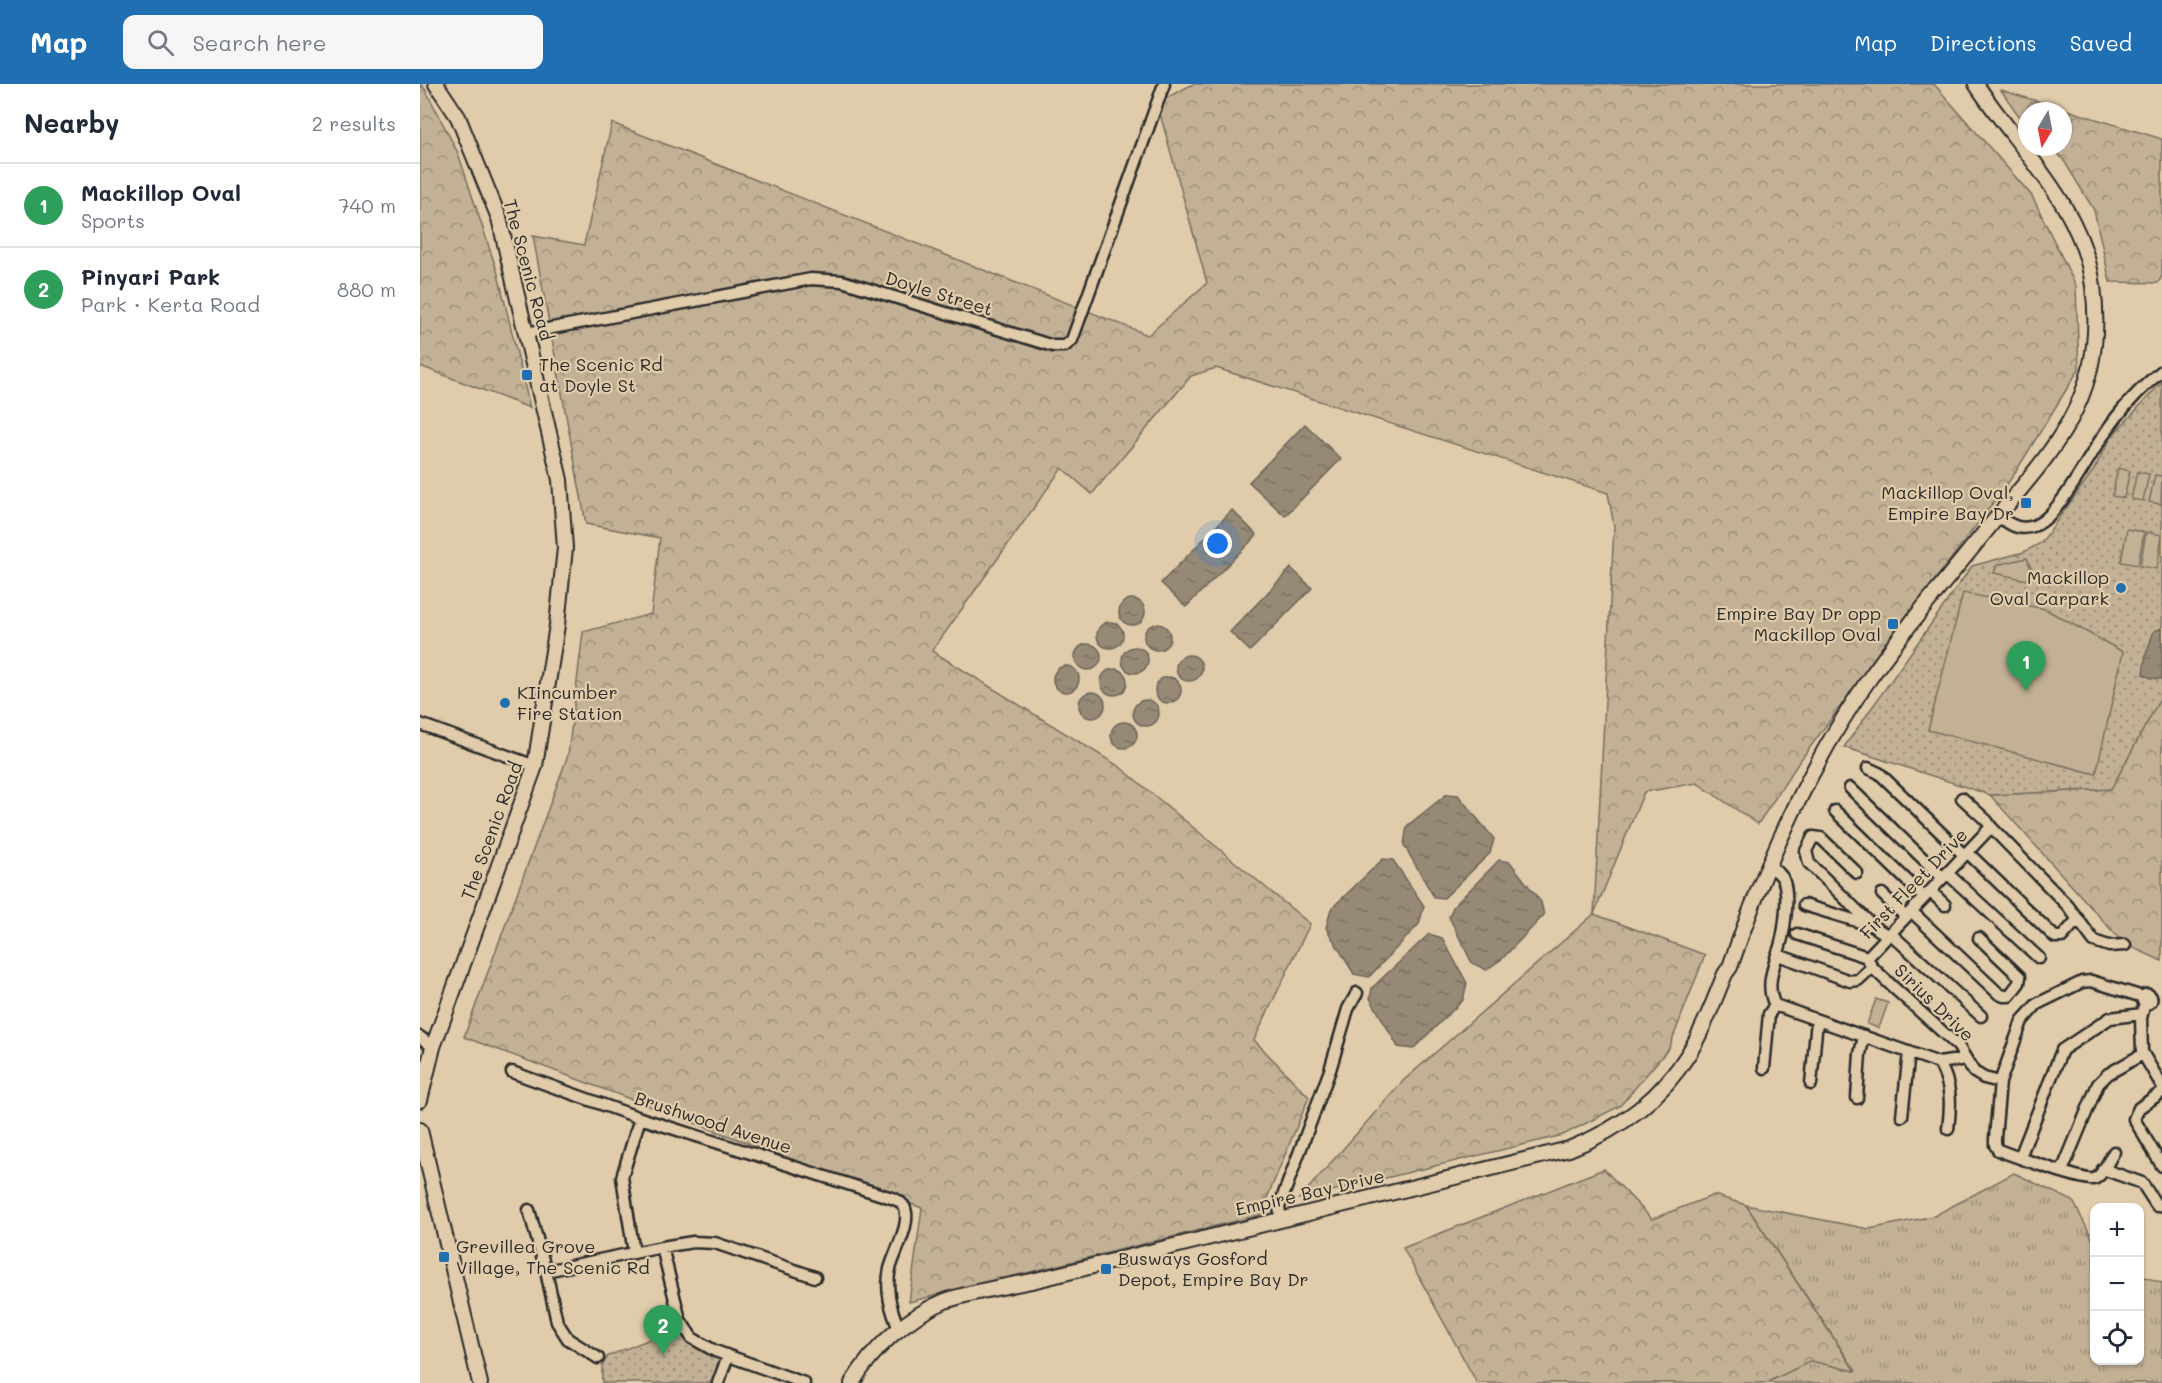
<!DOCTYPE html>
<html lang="en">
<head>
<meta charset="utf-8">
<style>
	body { margin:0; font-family:Mali,sans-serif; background:#f6f6f7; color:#1f2937 }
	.controls { position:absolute; right:18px; bottom:18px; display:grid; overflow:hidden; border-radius:12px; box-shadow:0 2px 4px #0004 }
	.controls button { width:54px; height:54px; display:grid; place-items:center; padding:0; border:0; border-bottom:2px solid #e0e1e3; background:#fff; color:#1f2937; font:30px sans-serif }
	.compass { position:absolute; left:1598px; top:18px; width:54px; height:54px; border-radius:50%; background:#fff; box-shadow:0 2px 4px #0004; rotate:190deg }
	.you { position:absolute; left:798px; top:460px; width:21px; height:21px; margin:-15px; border:4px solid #fff; border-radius:50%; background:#1a73e8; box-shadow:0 0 0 9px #1a73e833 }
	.badge { display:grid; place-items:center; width:39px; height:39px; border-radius:50%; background:#1f6fb2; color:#fff; font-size:20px; font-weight:700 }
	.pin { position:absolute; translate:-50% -50px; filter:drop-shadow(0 2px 3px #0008) }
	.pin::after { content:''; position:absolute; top:32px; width:21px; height:18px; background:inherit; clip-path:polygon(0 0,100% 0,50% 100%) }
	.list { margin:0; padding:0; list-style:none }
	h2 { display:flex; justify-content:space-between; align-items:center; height:78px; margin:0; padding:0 24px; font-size:26px }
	h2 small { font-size:20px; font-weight:400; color:#747a83 }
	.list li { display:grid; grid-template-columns:39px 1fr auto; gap:18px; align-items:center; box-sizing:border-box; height:84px; padding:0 24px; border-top:2px solid #e0e1e3 }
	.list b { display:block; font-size:22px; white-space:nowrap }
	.list p { margin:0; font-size:20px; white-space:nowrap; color:#747a83 }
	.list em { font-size:20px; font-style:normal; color:#747a83 }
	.icon { flex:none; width:33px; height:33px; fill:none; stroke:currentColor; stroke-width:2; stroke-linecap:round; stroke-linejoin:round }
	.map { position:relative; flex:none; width:1742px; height:1299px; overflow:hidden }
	header { display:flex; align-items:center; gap:36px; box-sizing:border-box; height:84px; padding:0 30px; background:#1f6fb2; color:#fff }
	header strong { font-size:28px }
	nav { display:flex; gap:33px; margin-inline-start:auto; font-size:21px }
	.search { width:420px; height:54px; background:#f6f6f7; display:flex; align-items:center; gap:15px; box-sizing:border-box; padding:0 21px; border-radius:12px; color:#747a83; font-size:22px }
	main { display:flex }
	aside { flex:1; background:#fff }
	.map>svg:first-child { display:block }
	.grass { fill:url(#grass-tufts); stroke:#766e60; stroke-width:1.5 }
	.forest { fill:url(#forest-crowns); stroke:#766e60; stroke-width:1.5 }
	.park { fill:url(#park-dots); stroke:#766e60; stroke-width:1.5 }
	.garden { fill:#c2b195; stroke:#766e60; stroke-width:1.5 }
	.water { fill:url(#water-ripples); stroke:#6b6459; stroke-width:1.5 }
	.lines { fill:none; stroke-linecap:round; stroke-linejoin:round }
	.minor-casing { stroke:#2b2b2b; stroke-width:15 }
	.major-casing { stroke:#2b2b2b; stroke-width:18 }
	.minor { stroke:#e0ccaa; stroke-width:10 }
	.major { stroke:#e0ccaa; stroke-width:14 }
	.poi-dot { fill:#1f6fb2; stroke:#e0ccaa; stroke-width:2 }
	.labels { text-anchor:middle; stroke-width:4.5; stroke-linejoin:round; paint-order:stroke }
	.street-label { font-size:18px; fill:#2b2b2b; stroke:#e0ccaa }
	.poi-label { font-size:18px; fill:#2b2b2b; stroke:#e0ccaa; text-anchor:start }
</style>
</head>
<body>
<header>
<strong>Map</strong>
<div class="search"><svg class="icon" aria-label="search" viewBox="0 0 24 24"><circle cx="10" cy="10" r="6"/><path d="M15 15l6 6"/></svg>Search here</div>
<nav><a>Map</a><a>Directions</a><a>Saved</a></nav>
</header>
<main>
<aside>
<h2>Nearby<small>2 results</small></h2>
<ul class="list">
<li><span class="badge" style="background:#2e9e5b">1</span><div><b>Mackillop Oval</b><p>Sports</p></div><em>740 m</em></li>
<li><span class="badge" style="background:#2e9e5b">2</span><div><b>Pinyari Park</b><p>Park · Kerta Road</p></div><em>880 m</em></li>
</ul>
</aside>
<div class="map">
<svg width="1742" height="1299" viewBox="0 0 1742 1299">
	<defs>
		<pattern id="grass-tufts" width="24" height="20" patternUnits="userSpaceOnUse" patternTransform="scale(1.5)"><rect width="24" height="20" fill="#c2b195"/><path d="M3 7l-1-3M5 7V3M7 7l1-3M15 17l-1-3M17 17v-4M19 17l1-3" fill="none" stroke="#9e907a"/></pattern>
		<pattern id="forest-crowns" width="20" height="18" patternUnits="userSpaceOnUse" patternTransform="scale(1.5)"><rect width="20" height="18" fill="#c2b195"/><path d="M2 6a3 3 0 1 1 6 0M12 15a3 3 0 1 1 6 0" fill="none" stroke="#9e907a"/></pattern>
		<pattern id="park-dots" width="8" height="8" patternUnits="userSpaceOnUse" patternTransform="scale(1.5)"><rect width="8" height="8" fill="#c2b195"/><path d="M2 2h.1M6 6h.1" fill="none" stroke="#9e907a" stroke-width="1.8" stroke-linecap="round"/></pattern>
		<pattern id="water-ripples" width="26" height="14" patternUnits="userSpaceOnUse" patternTransform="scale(1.5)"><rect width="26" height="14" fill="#968a77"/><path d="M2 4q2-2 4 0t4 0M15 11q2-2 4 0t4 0" fill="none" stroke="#7b7162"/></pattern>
	</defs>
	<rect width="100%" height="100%" fill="#e0ccaa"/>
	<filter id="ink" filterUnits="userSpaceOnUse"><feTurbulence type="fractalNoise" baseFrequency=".0167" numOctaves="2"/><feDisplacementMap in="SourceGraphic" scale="12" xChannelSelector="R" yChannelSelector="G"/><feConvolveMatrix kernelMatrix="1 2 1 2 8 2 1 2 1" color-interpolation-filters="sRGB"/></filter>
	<g filter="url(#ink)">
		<!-- grass -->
		<path class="grass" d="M1594,1089L1653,1117L1674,1158V1276H1720V1191L1742,1199V1299H1350V1297L1391,1277L1435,1286L1326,1121L1449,1145L1514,1132Z"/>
		<!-- forest -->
		<path class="forest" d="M0,0L5,5L38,69L78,190L110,324L0,282Z
			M773,0H1514L1612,112L1656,202L1659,285L1593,392L1379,678L1338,740L1277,699L1224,708L1174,830L1285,871L1249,964L1200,1022L1143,1051L879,1115L983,997L1174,830L1194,442L1188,409L796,284L771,292L672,410L642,384L512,567L700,683L890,840L834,956L889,1013L840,1131L489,1218L502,1124L44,953L148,671L163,548L231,530L240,454L166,440L113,152L164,161L192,39L728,251L787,199L737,19Z
			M1581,6L1742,55V192L1738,199L1690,198L1674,126L1643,75L1631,63H1643V27H1607V40L1599,32Z
			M1742,611V877L1703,859L1570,711L1691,705Z
			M1184,1085L1232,1135L1294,1111L1326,1121L1435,1287L1391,1277L1350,1297V1299H1057L983,1164Z"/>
		<!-- park -->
		<path class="park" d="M1742,298V611L1691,705L1570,711L1424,663L1552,482L1604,468L1621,459L1673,387L1692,352Z
			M259,1243L301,1274L302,1278L294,1299H182V1282L188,1272Z"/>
		<!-- garden -->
		<path class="garden" d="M1698,384L1710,387L1704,414L1692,412Z
			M1717,388L1729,390L1723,417L1711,415Z
			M1735,391L1742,392L1741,420L1729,418Z
			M1707,445L1724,448L1718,481L1701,478Z
			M1726,448L1742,451L1737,485L1720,482Z
			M1607,474L1611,485L1607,496L1574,489L1577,481Z
			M1543,509L1625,525L1703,568L1676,690L1508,646Z
			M1456,915L1468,919L1459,944L1447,940Z"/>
		<!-- water -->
		<path class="water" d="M885,340L921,375L865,432L829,398Z
			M812,426L837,451L766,523L741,499Z
			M871,484L892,504L830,567L810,548Z
			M699 528a13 13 0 1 1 26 0a13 13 0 1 1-26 0Z
			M677 551a13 13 0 1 1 26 0a13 13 0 1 1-26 0Z
			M724 553a13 13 0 1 1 26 0a13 13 0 1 1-26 0Z
			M1742,544V593L1741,595L1731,594L1723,590L1726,570L1734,547Z
			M655 573a13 13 0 1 1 26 0a13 13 0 1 1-26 0Z
			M702 576a13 13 0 1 1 26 0a13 13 0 1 1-26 0Z
			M756 584a13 13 0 1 1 26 0a13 13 0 1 1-26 0Z
			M633 595a13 13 0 1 1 26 0a13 13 0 1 1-26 0Z
			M681 598a13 13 0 1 1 26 0a13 13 0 1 1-26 0Z
			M735 606a13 13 0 1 1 26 0a13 13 0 1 1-26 0Z
			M659 621a13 13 0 1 1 26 0a13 13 0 1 1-26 0Z
			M713 629a13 13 0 1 1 26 0a13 13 0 1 1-26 0Z
			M691 651a13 13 0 1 1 26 0a13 13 0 1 1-26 0Z
			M1027,710L1038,711L1074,755L1070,769L1024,814L1014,813L984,761L987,742Z
			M963,775L973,776L1004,822L999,840L949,893L934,890L906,844L911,825Z
			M1079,776L1090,778L1121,818L1124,831L1082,875L1066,886L1052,879L1029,833L1033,823Z
			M1009,850L1022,854L1047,899L1043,916L993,965L978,963L950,914L952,904Z"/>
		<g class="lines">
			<!-- minor casing -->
			<g class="minor-casing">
				<path id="minor" d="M106,249L391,195L422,197L633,262H645L652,256L744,0
					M1578,432C1590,441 1601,448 1616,441C1639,431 1668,374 1683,352C1699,328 1719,305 1742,287
					M0,640L115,682
					M1448,684L1459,689L1544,771
					M1430,704L1523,794
					M1542,714L1567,737L1571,743L1648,822L1674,857L1689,862L1705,861
					M1415,727L1504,813
					M1571,743L1447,874L1452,883L1472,902L1538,962L1554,988L1564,994L1580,998
					M1547,768L1635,853H1642L1658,835
					M1347,781C1353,784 1358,788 1362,793C1371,809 1364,854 1357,871C1352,887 1346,905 1355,921L1519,979L1546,975
					M1437,789L1401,754L1393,753L1386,767L1389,779L1453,842L1468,852
					M1527,789L1619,874
					M1510,807L1525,821
					M1462,810L1486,833
					M1384,821L1453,842
					M1491,827L1579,910L1584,912H1589L1599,899L1600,893L1559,854
					M1470,849L1561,932
					M1377,850L1447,873
					M1358,871L1430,897L1438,896L1452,883
					M1722.5 915a4.5 4.5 0 1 1 9 0a4.5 4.5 0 1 1-9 0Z
					M1725,919L1721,934L1722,968L1742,1002
					M0,953L13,963
					M1519,979C1532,1001 1531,1021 1528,1045
					M1344,984L1349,930L1355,921
					M92,988L220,1034L475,1115C478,1117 481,1118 483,1121C494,1135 474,1169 470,1185C465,1206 471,1226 479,1245
					M1391,1000L1397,936
					M1742,1008L1719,1024L1714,1035L1742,1082
					M1437,1014L1440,970L1444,952
					M1482,1032L1489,968
					M1694,1068C1689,1075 1683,1092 1674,1095C1666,1098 1591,1071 1578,1066L1575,1061V1054L1580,998L1602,937L1617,920L1662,898L1671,897L1723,913
					M1600,1073L1642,966L1690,934L1722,930
					M1683,1085L1722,1099L1737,1122
					M1642,1087L1678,1000L1688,990L1723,970
					M109,1126L126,1187L137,1238L148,1255L178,1274
					M861,1135L859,1123L910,986L928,925L937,909
					M242,1163L260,1236L272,1254L295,1267L384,1299
					M214,1169L202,1093L220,1034
					M126,1187L242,1163L273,1158L295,1159L395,1193
					M298,1299L308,1272"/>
			</g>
			<!-- major casing -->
			<g class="major-casing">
				<path id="major" d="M0,1016L13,963L115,682L137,541L145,464L140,396L79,134L38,33L16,0
					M0,1046L60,1299
					M432,1299C453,1264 487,1233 525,1217C553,1207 583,1203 612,1197L1149,1065C1198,1046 1241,1015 1269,969C1284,945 1294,916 1305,890L1310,883C1344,784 1386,687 1445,601C1483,546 1527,495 1569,443C1633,365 1688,313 1673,202C1662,120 1599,66 1556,0"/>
			</g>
			<!-- minor -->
			<use href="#minor" class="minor"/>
			<!-- major -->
			<use href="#major" class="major"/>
		</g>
	</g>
	<!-- markers -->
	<g class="poi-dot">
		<rect x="101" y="285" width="12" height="12" rx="3"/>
		<rect x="1600" y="413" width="12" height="12" rx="3"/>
		<circle cx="1701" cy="504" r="6"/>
		<rect x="1467" y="534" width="12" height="12" rx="3"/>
		<circle cx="85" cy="619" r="6"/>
		<rect x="18" y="1167" width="12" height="12" rx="3"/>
		<rect x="680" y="1179" width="12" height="12" rx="3"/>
	</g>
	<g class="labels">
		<!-- street labels -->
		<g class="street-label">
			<text transform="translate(108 186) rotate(75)" y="6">The Scenic Road</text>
			<text transform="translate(519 210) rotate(17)" y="6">Doyle Street</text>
			<text transform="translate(72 747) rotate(-70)" y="6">The Scenic Road</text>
			<text transform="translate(1494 800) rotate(-46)" y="6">First Fleet Drive</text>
			<text transform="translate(1514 919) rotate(44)" y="6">Sirius Drive</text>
			<text transform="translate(293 1039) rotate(18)" y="6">Brushwood Avenue</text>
			<text transform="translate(890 1109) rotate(-13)" y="6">Empire Bay Drive</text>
		</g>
		<!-- poi labels -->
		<g class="poi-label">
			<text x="119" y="287">The Scenic Rd<tspan x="119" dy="21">at Doyle St</tspan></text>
			<text x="1594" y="415" text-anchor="end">Mackillop Oval,<tspan x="1594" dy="21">Empire Bay Dr</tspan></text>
			<text x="1689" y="500" text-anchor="end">Mackillop<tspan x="1689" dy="21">Oval Carpark</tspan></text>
			<text x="1461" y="536" text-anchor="end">Empire Bay Dr opp<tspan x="1461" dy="21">Mackillop Oval</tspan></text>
			<text x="97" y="615">KIincumber<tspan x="97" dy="21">Fire Station</tspan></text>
			<text x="36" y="1169">Grevillea Grove<tspan x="36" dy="21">Village, The Scenic Rd</tspan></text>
			<text x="698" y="1181">Busways Gosford<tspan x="698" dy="21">Depot, Empire Bay Dr</tspan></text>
		</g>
	</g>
</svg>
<div class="controls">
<button>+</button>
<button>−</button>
<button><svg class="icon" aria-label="locate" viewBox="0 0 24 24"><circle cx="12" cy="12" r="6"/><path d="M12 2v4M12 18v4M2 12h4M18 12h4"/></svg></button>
</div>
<svg class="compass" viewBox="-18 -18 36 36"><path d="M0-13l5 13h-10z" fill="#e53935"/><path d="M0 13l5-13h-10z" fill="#747a83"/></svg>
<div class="you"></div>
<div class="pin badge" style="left:1606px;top:607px;background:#2e9e5b">1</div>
<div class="pin badge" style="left:243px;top:1271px;background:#2e9e5b">2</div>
</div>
</main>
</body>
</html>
